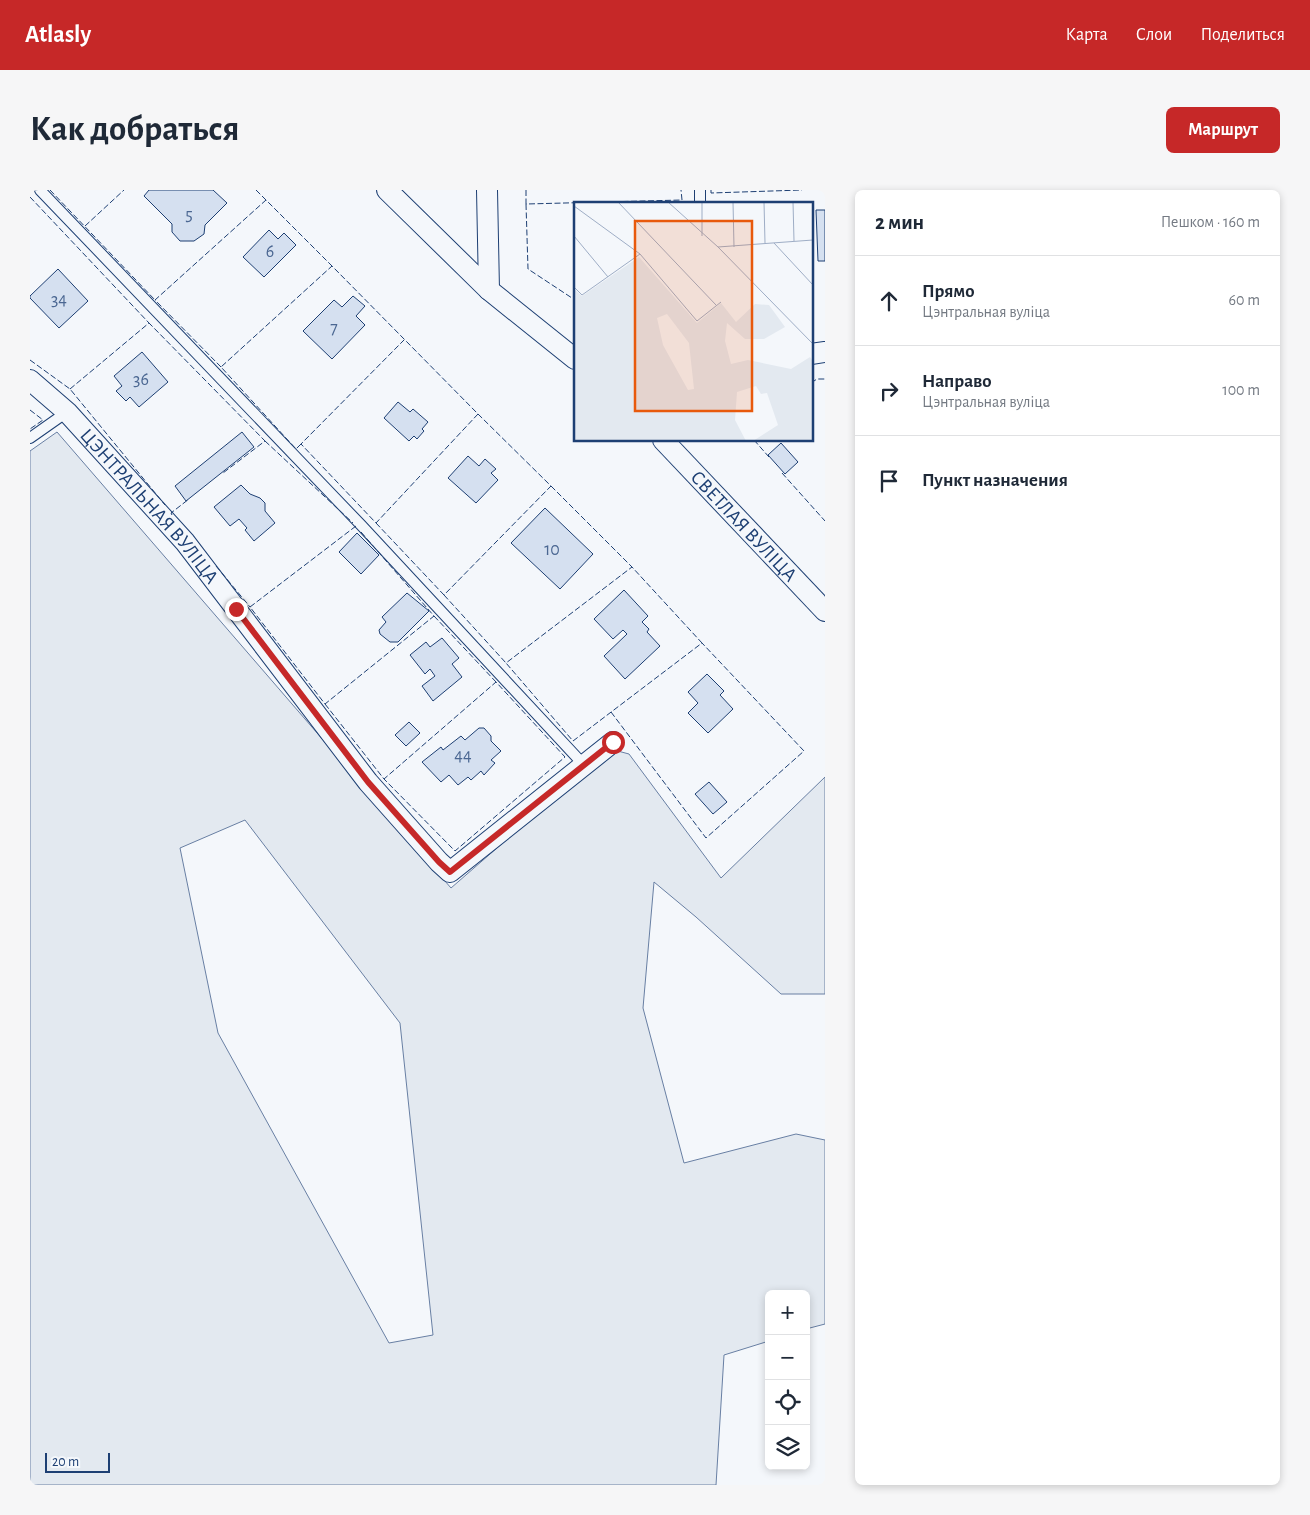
<!DOCTYPE html>
<html lang="ru">
<head>
<meta charset="utf-8">
<style>
	body { margin:0; font-family:"Alegreya Sans",sans-serif; background:#f6f6f7; color:#1f2937 }
	.controls { position:absolute; right:15px; bottom:15px; display:grid; overflow:hidden; border-radius:8px; box-shadow:0 2px 8px #0003 }
	.controls button { width:45px; height:45px; display:grid; place-items:center; padding:0; border:0; border-bottom:1px solid #e0e1e3; background:#fff; color:#1f2937; font:25px sans-serif }
	.scale { position:absolute; left:15px; bottom:12px; width:65px; box-sizing:border-box; padding-left:5px; border:2px solid #1d3f73; border-top:0; font-size:14px; line-height:18px; white-space:nowrap; color:#1d3f73; -webkit-text-stroke:4px #f4f7fb; paint-order:stroke }
	.stop { position:absolute; width:15px; height:15px; margin:-11px; border:4px solid #c62828; border-radius:50%; background:#fff }
	.stop.end { background:#c62828; border-color:#fff; box-shadow:0 1px 5px #0008 }
	.list { margin:0; padding:0; list-style:none }
	h2 { display:flex; justify-content:space-between; align-items:center; height:65px; margin:0; padding:0 20px; font-size:21px }
	h2 small { font-size:16px; font-weight:400; color:#747a83 }
	.list li { display:grid; grid-template-columns:32px 1fr auto; gap:15px; align-items:center; box-sizing:border-box; height:90px; padding:0 20px; border-top:1px solid #e0e1e3 }
	.list b { display:block; font-size:19px; white-space:nowrap }
	.list p { margin:0; font-size:16px; white-space:nowrap; color:#747a83 }
	.list em { font-size:16px; font-style:normal; color:#747a83 }
	.icon { flex:none; width:28px; height:28px; fill:none; stroke:currentColor; stroke-width:2; stroke-linecap:round; stroke-linejoin:round }
	.map { position:relative; flex:none; width:795px; height:1295px; overflow:hidden; border-radius:8px }
	header { display:flex; align-items:center; gap:30px; box-sizing:border-box; height:70px; padding:0 25px; background:#c62828; color:#fff }
	header strong { font-size:24px }
	nav { display:flex; gap:28px; margin-inline-start:auto; font-size:18px }
	.intro { display:flex; align-items:center; justify-content:space-between; box-sizing:border-box; height:120px; padding:0 30px }
	h1 { margin:0; font-size:35px }
	.button { padding:12px 22px; border-radius:8px; background:#c62828; color:#fff; font-size:18px; font-weight:700 }
	main { display:flex; gap:30px; padding:0 30px }
	aside { flex:1; background:#fff; border-radius:8px; box-shadow:0 2px 8px #0003 }
	.map>svg:first-child { display:block }
	.green { fill:#e3e9f0; stroke:#687fa3; fill-rule:evenodd }
	.building { fill:#d5e0f0; stroke:#1d3f73 }
	.lines { fill:none; stroke-linecap:round; stroke-linejoin:round }
	.service-casing { stroke:#1d3f73; stroke-width:12 }
	.minor-casing { stroke:#1d3f73; stroke-width:22 }
	.service { stroke:#f4f7fb; stroke-width:10 }
	.minor { stroke:#f4f7fb; stroke-width:20 }
	.fence { stroke:#1d3f73; stroke-width:1; stroke-dasharray:6 2.5; stroke-linecap:butt }
	.route { stroke:#c62828; stroke-width:6 }
	.labels { text-anchor:middle; stroke-width:4; stroke-linejoin:round; paint-order:stroke }
	.number-label { font-size:18px; fill:#4b6792 }
	.street-label { font-size:20px; fill:#1d3f73; stroke:#f4f7fb }
	.inset-road { fill:none; stroke:#9eadc5; stroke-width:1 }
	.view { fill:#e8590c; fill-opacity:0.15; stroke:#e8590c; stroke-width:2.5 }
	.inset-edge { fill:none; stroke:#1d3f73; stroke-width:2.5 }
</style>
</head>
<body>
<header>
<strong>Atlasly</strong>
<nav><a>Карта</a><a>Слои</a><a>Поделиться</a></nav>
</header>
<div class="intro"><h1>Как добраться</h1><a class="button">Маршрут</a></div>
<main>
<div class="map">
<svg width="795" height="1295" viewBox="0 0 795 1295">
	<rect width="100%" height="100%" fill="#f4f7fb"/>
	<!-- green -->
	<path class="green" d="M27,242L421,698L575,564L584,560L599,564L691,688L795,587V804H751L666,727L624,692L613,818L654,973L766,944L795,950V1134L776,1139V1104H739V1151L694,1165L686,1295H0V261ZM215,630L370,833L403,1145L359,1153L188,843L150,658Z"/>
	<!-- building -->
	<path class="building" d="M119,0H183L197,13L175,35L174,44L164,51H150L142,42V34L114,6Z
		M786,20H795V71H788Z
		M239,40L248,49L254,43L266,55L234,87L213,67Z
		M28,79L58,111L29,138L0,108V106Z
		M323,106L335,116L326,126L335,135L302,169L273,141L304,110L312,117Z
		M112,162L138,192L109,217L100,207L96,211L86,201L92,196L84,186Z
		M368,212L380,222L383,219L398,232L392,239L394,241L387,249L384,246L379,251L354,228Z
		M212,242L224,257L156,311L145,296Z
		M751,253L768,272L755,284L738,265Z
		M438,266L449,276L455,269L466,279L461,283L468,290L446,313L418,288Z
		M211,295L220,304L230,308L235,313V321L245,333L224,351L215,340L217,338L209,329L200,336L184,317Z
		M515,318L563,364L530,399L481,353Z
		M327,343L349,365L331,384L309,362Z
		M594,400L618,426L612,432L619,439L617,442L630,456L595,489L574,466L597,444L593,440L583,449L564,429Z
		M377,403L399,421L368,452H360L350,444L349,440L356,432L352,427Z
		M412,448L429,468L422,474L432,487L403,511L392,496L405,486L400,479L395,484L380,465L396,452L400,457Z
		M677,484L694,501L690,505L703,519L678,543L658,523L668,513L658,502Z
		M379,532L390,543L376,556L365,545Z
		M449,538H454L461,546V551L471,561L461,570L465,573L454,585L451,581L441,590L438,587L428,595L419,585L411,592L392,572L411,557L413,560L431,546L435,550Z
		M679,592L697,612L683,624L665,604Z"/>
	<g class="lines">
		<!-- service casing -->
		<g class="service-casing">
			<path id="service" d="M10,0L331,335L553,574
				M670,0V14
				M0,248L37,222"/>
		</g>
		<!-- minor casing -->
		<g class="minor-casing">
			<g id="minor">
				<path d="M357,0L459,100L545,169"/>
				<path d="M457,0L459,100"/>
				<path d="M781,164L795,162"/>
				<path id="s1" d="M0,190L37,222L155,352L338,592L409,672L420,682L583,552"/>
				<path id="s2" d="M633,250L795,421"/>
			</g>
		</g>
		<!-- service -->
		<use href="#service" class="service"/>
		<!-- minor -->
		<use href="#minor" class="minor"/>
		<!-- fence -->
		<path class="fence" d="M20,0L125,110
			M226,0L236,10
			M496,0V14L652,10L651,0
			M681,0V3L772,0
			M0,7L119,133
			M496,14L498,79L545,110
			M55,36L94,0
			M0,170L40,199L135,315
			M191,177L125,110L236,10L302,76
			M781,193L787,189H795
			M40,199L119,133L235,251L193,283
			M0,220L13,230L0,239
			M724,250L739,267
			M235,251L323,333
			M271,254L266,259L191,177L302,76L448,224L346,333L271,254L374,150
			M752,283L795,331
			M521,296L602,377L672,453L543,551L476,473L602,377
			M142,325L141,323L159,309
			M346,333L414,405L521,296L448,224
			M326,336L220,417L295,514L404,426L331,342
			M186,376L220,417
			M414,405L476,473
			M404,426L466,492
			M295,514L354,589L425,661L535,567L466,492L354,589
			M581,522L676,648L774,561L672,453"/>
	</g>
	<g class="lines">
		<!-- route -->
		<path class="route" d="M206,419L338,592L409,672L420,682L583,552"/>
	</g>
	<g class="labels">
		<!-- number labels -->
		<g class="number-label">
			<text x="159" y="30">5</text>
			<text x="240" y="67">6</text>
			<text x="29" y="115">34</text>
			<text x="304" y="144">7</text>
			<text x="111" y="195">36</text>
			<text x="522" y="365">10</text>
			<text x="433" y="571">44</text>
		</g>
		<!-- street labels -->
		<g class="street-label">
			<text dy="7" stroke="none"><textPath href="#s1" startOffset="174">ЦЭНТРАЛЬНАЯ ВУЛІЦА</textPath></text>
			<text dy="7" stroke="none"><textPath href="#s2" startOffset="118">СВЕТЛАЯ ВУЛІЦА</textPath></text>
		</g>
	</g>
	<!-- overview -->
	<g transform="translate(544 12)">
		<rect width="239" height="239" fill="#f4f7fb"/>
		<path d="M65,55L123,121L147,101L162,120L181,102L195,103L211,125L190,137H171L153,121L151,139L157,162L174,158L217,167L236,155L239,159V239H179L204,223L193,191L187,192L182,184L163,190L161,218L172,239H0V87L8,94ZM93,112L115,141L120,187L114,188L89,143L83,116Z" fill="#e3e9f0" fill-rule="evenodd"/>
		<path class="inset-road" d="M44,0L142,103M94,0L144,45L239,142M128,0V34M159,0L160,45M190,0L191,41M219,0L220,39M0,4L66,52L123,119L147,100M0,34L34,75M200,41L239,83M144,45L239,38M0,85L8,93L66,52"/>
		<path class="view" d="M61,19H178V209H61Z"/>
		<rect width="239" height="239" class="inset-edge"/>
	</g>
</svg>
<div class="controls">
<button>+</button>
<button>−</button>
<button><svg class="icon" aria-label="locate" viewBox="0 0 24 24"><circle cx="12" cy="12" r="6"/><path d="M12 2v4M12 18v4M2 12h4M18 12h4"/></svg></button>
<button><svg class="icon" aria-label="layers" viewBox="0 0 24 24"><path d="M12 4l9 5-9 5-9-5zM3 14l9 5 9-5"/></svg></button>
</div>
<div class="scale">20 m</div>
<div class="stop" style="left:583px;top:552px"></div>
<div class="stop end" style="left:206px;top:419px"></div>
</div>
<aside>
<h2>2 мин<small>Пешком · 160 m</small></h2>
<ul class="list">
<li><svg class="icon" aria-label="ahead" viewBox="0 0 24 24"><path d="M12 20V5M6 11l6-6 6 6"/></svg><div><b>Прямо</b><p>Цэнтральная вуліца</p></div><em>60 m</em></li>
<li><svg class="icon" aria-label="right" viewBox="0 0 24 24"><path d="M7 20v-9h11M14 6l5 5-5 5"/></svg><div><b>Направо</b><p>Цэнтральная вуліца</p></div><em>100 m</em></li>
<li><svg class="icon" aria-label="arrive" viewBox="0 0 24 24"><path d="M6 21V4h12l-3 4 3 4H6"/></svg><div><b>Пункт назначения</b></div></li>
</ul>
</aside>
</main>
</body>
</html>
